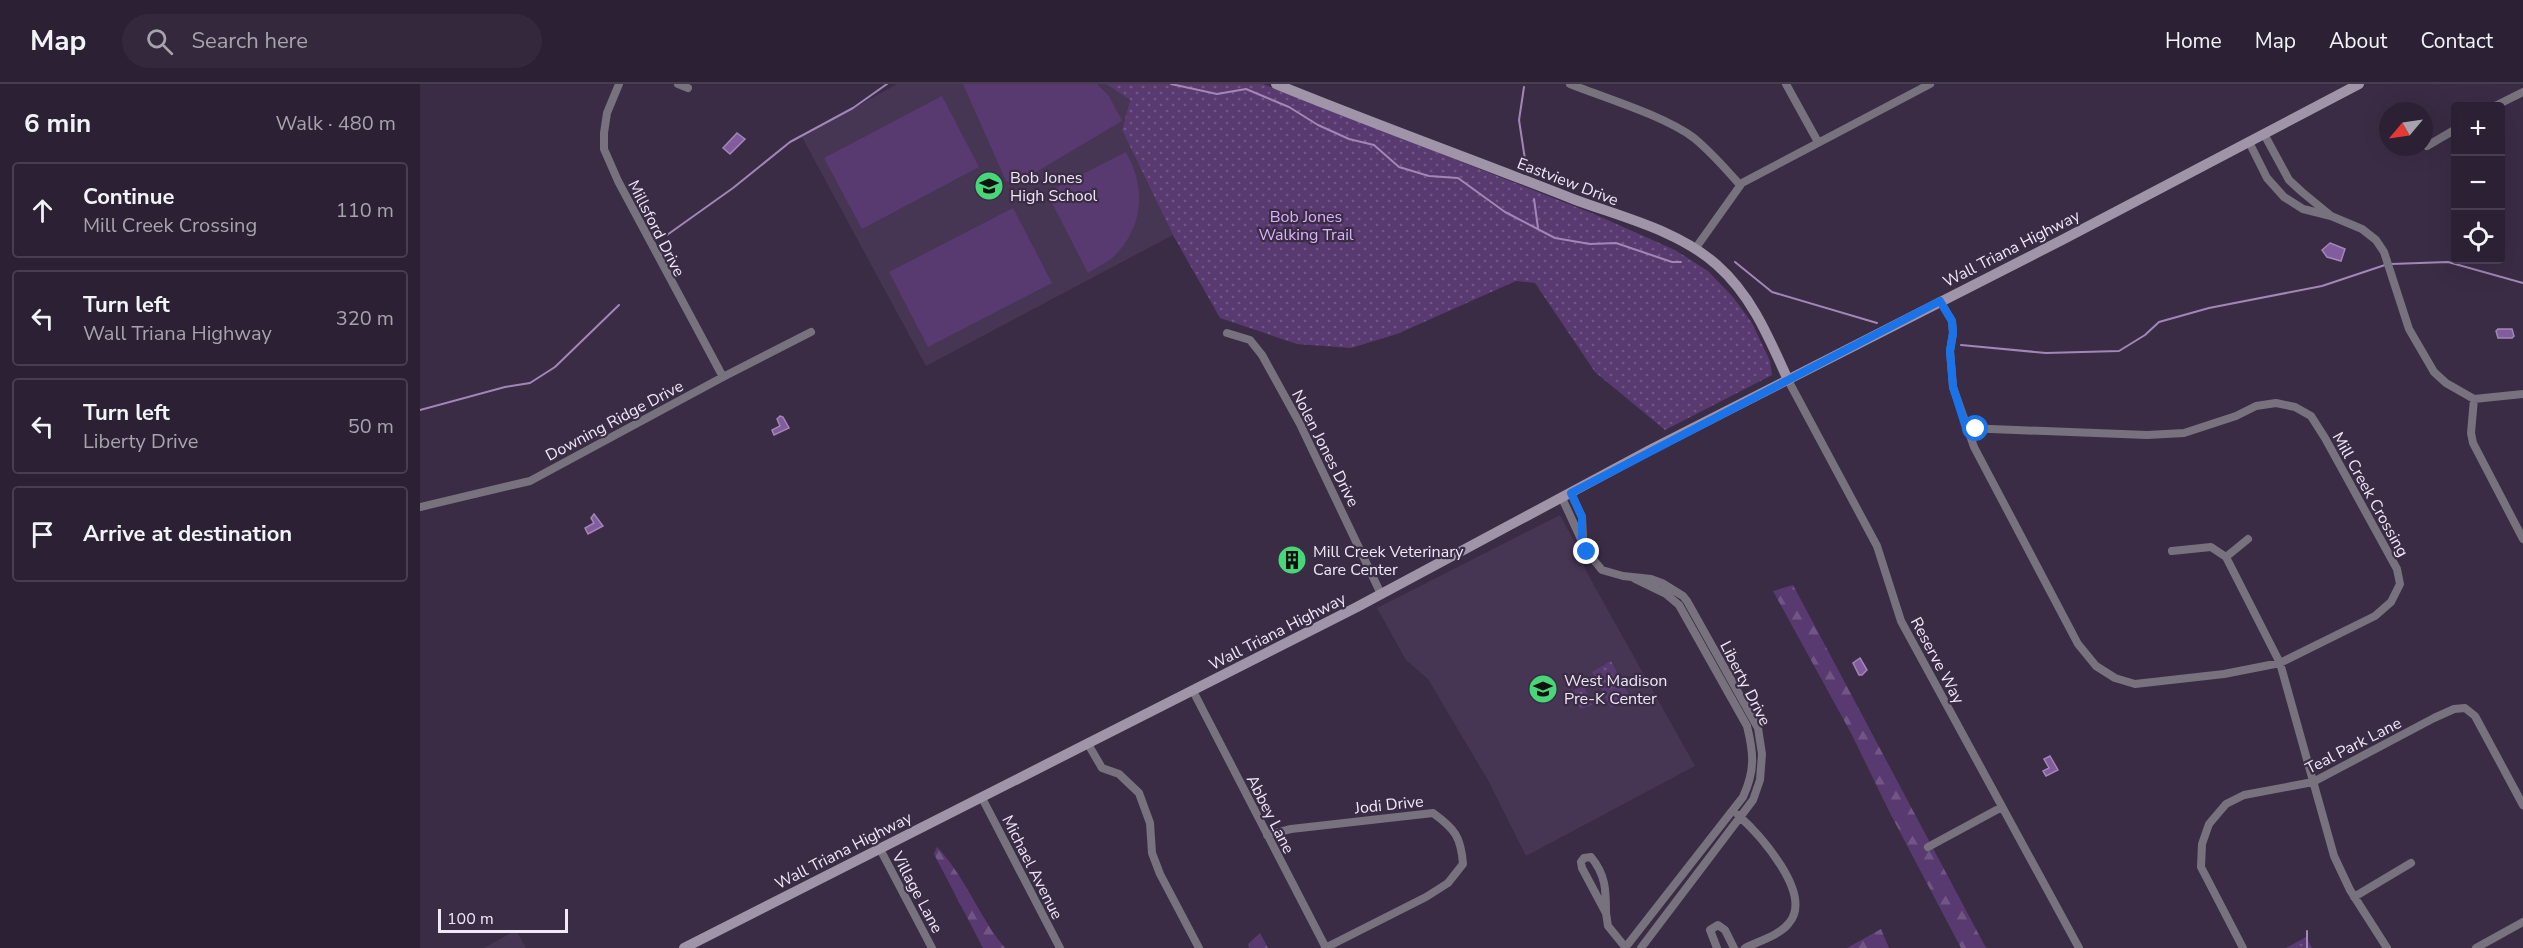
<!DOCTYPE html>
<html lang="en">
<head>
<meta charset="utf-8">
<style>
	body { margin:0; font-family:"Nunito Sans",sans-serif; background:#34293c; color:#f1f3f6 }
	.controls { position:absolute; right:18px; top:18px; display:grid; overflow:hidden; border-radius:6px; box-shadow:0 6px 24px #0002 }
	.controls button { width:54px; height:54px; display:grid; place-items:center; padding:0; border:0; border-bottom:2px solid #483e4f; background:#2c2134; color:#f1f3f6; font:30px sans-serif }
	.compass { position:absolute; left:1959px; top:18px; width:54px; height:54px; border-radius:50%; background:#2c2134; box-shadow:0 6px 24px #0002; rotate:241deg }
	.scale { position:absolute; left:18px; bottom:15px; width:130px; box-sizing:border-box; padding-left:6px; border:3px solid #f0e7f7; border-top:0; font-size:16px; line-height:21px; white-space:nowrap; color:#f0e7f7; -webkit-text-stroke:4px #3a2c45; paint-order:stroke }
	.stop { position:absolute; width:18px; height:18px; margin:-14px; border:4px solid #1a73e8; border-radius:50%; background:#fff }
	.stop.end { background:#1a73e8; border-color:#fff; box-shadow:0 2px 6px #0008 }
	.list { margin:0; padding:0; list-style:none }
	h2 { display:flex; justify-content:space-between; align-items:center; height:78px; margin:0; padding:0 24px; font-size:26px }
	h2 small { font-size:20px; font-weight:400; color:#a6a3ac }
	.list li { display:grid; grid-template-columns:39px 1fr auto; gap:18px; align-items:center; box-sizing:border-box; height:96px; margin:0 12px 12px; padding:0 12px; border:2px solid #483e4f; border-radius:6px }
	.list b { display:block; font-size:22px; white-space:nowrap }
	.list p { margin:0; font-size:20px; white-space:nowrap; color:#a6a3ac }
	.list em { font-size:20px; font-style:normal; color:#a6a3ac }
	.icon { flex:none; width:33px; height:33px; fill:none; stroke:currentColor; stroke-width:2; stroke-linecap:round; stroke-linejoin:round }
	.map { position:relative; flex:none; width:2103px; height:864px; overflow:hidden }
	header { display:flex; align-items:center; gap:36px; box-sizing:border-box; height:84px; padding:0 30px; background:#2c2134; border-bottom:2px solid #483e4f }
	header strong { font-size:28px }
	nav { display:flex; gap:33px; margin-inline-start:auto; font-size:21px }
	.search { width:420px; height:54px; background:#34293c; display:flex; align-items:center; gap:15px; box-sizing:border-box; padding:0 21px; border-radius:33px; color:#a6a3ac; font-size:22px }
	main { display:flex }
	aside { flex:1; background:#2c2134 }
	.map>svg:first-child { display:block }
	.built { fill:#463553 }
	.forest { fill:url(#forest-firs) }
	.park { fill:url(#park-dots) }
	.garden { fill:#593a70 }
	.water { fill:#815d9d; stroke:#a286b8; stroke-width:1.5 }
	.lines { fill:none; stroke-linecap:round; stroke-linejoin:round }
	.stream { stroke:#a286b8; stroke-width:2 }
	.street { stroke:#78727e; stroke-width:8 }
	.secondary { stroke:#9f94a8; stroke-width:10 }
	.route { stroke:#1a73e8; stroke-width:8 }
	.labels { text-anchor:middle; stroke-width:4.5; stroke-linejoin:round; paint-order:stroke }
	.poi-label { font-size:16px; fill:#f0e7f7; stroke:#3a2c45; text-anchor:start }
	.street-label { font-size:16px; fill:#f0e7f7; stroke:#3a2c45 }
	.park-label { font-size:16px; fill:#dab2fb; stroke:#3a2c45 }
</style>
</head>
<body>
<header>
<strong>Map</strong>
<div class="search"><svg class="icon" aria-label="search" viewBox="0 0 24 24"><circle cx="10" cy="10" r="6"/><path d="M15 15l6 6"/></svg>Search here</div>
<nav><a>Home</a><a>Map</a><a>About</a><a>Contact</a></nav>
</header>
<main>
<aside>
<h2>6 min<small>Walk · 480 m</small></h2>
<ul class="list">
<li><svg class="icon" aria-label="ahead" viewBox="0 0 24 24"><path d="M12 20V5M6 11l6-6 6 6"/></svg><div><b>Continue</b><p>Mill Creek Crossing</p></div><em>110 m</em></li>
<li><svg class="icon" aria-label="left" viewBox="0 0 24 24"><path d="M17 20v-9H6M10 6l-5 5 5 5"/></svg><div><b>Turn left</b><p>Wall Triana Highway</p></div><em>320 m</em></li>
<li><svg class="icon" aria-label="left" viewBox="0 0 24 24"><path d="M17 20v-9H6M10 6l-5 5 5 5"/></svg><div><b>Turn left</b><p>Liberty Drive</p></div><em>50 m</em></li>
<li><svg class="icon" aria-label="arrive" viewBox="0 0 24 24"><path d="M6 21V4h12l-3 4 3 4H6"/></svg><div><b>Arrive at destination</b></div></li>
</ul>
</aside>
<div class="map">
<svg width="2103" height="864" viewBox="0 0 2103 864">
	<defs>
		<pattern id="forest-firs" width="22" height="20" patternUnits="userSpaceOnUse" patternTransform="scale(1.5)"><rect width="22" height="20" fill="#593a70"/><path d="M5 1l3.5 6h-7zM16 11l3.5 6h-7z" fill="#715685"/></pattern>
		<pattern id="park-dots" width="8" height="8" patternUnits="userSpaceOnUse" patternTransform="scale(1.5)"><rect width="8" height="8" fill="#593a70"/><path d="M2 2h.1M6 6h.1" fill="none" stroke="#715685" stroke-width="1.8" stroke-linecap="round"/></pattern>
	</defs>
	<rect width="100%" height="100%" fill="#3a2c45"/>
	<!-- built -->
	<path class="built" d="M477,0H686L710,16L702,46L753,151L506,282L382,53Z
		M1140,431L1155,459L1166,487L1275,682L1106,772L1069,698L1008,595L986,576L957,524Z
		M96,846L106,864H64Z"/>
	<!-- forest -->
	<path class="forest" d="M1373,501L1566,864H1541L1470,729L1432,651L1353,507Z
		M517,763C545,792 559,833 585,864H563L514,770Z
		M1461,845L1469,864H1427Z
		M840,849L848,864H829L828,860Z"/>
	<!-- park -->
	<path class="park" d="M686,0H843L1174,130L1255,166L1288,187L1313,213L1332,239L1350,277L1352,291L1245,346L1175,288L1115,199L1096,197L977,250L931,264L877,260L800,234L753,151L702,46L710,16Z
		M1191,577L1210,613L1191,624L1172,588Z
		M1164,602L1172,621L1160,625L1152,607Z
		M1886,853L1892,864H1866Z"/>
	<!-- garden -->
	<path class="garden" d="M543,0H677L689,12L702,37L596,100L586,97Z
		M522,12L559,83L442,145L404,74Z
		M706,68C725,101 724,138 699,167C691,177 679,182 668,189L631,117L635,104Z
		M593,124L632,199L508,263L469,188Z"/>
	<!-- water -->
	<path class="water" d="M317,49L325,55L310,70L303,64Z
		M1910,159L1925,165L1921,177L1907,173L1902,166Z
		M2078,245H2092L2094,252L2092,254H2078L2076,247Z
		M360,332L363,333L369,344L354,351L352,346L360,342L357,335Z
		M174,430L183,442L168,450L165,444L174,439L171,434Z
		M1440,574L1447,586L1442,591H1439L1433,579Z
		M1630,672L1638,686L1626,692L1623,687L1629,684L1624,675Z"/>
	<g class="lines">
		<!-- stream -->
		<path class="stream" d="M751,0L797,10L826,5L869,23L898,41L929,55L954,61L979,83L1009,92L1038,94L1085,128L1135,154L1170,160L1196,159L1252,178H1261
			M1104,3L1099,36L1106,82
			M1114,115L1118,144
			M247,151L313,104L370,58L433,24L467,0
			M1315,178L1352,208L1457,239
			M1971,180L2028,178L2103,199
			M1541,261L1626,269L1699,267L1725,251L1739,238L1789,224L1902,202L1965,181
			M0,326L85,303L110,299L135,283L199,221
			M1887,864V847"/>
		<!-- street -->
		<path class="street" d="M199,0L187,29L184,49V65L198,97L303,293
			M258,0L268,4
			M1150,0C1185,14 1245,32 1274,54C1291,68 1306,85 1320,101
			M1366,0L1398,58
			M2075,22L2103,8
			M1844,50L1869,96L1882,108L1910,131
			M1829,58L1847,94L1864,113L1883,125L1911,132L1942,145L1956,156L1964,168L1989,245L2014,288L2026,299L2054,315L2103,310
			M2007,62L2036,45
			M1275,165L1322,99L1510,0
			M1520,217L1532,237L1533,249L1530,267L1533,303L1554,363L1658,560L1676,582L1695,594L1715,600L1804,590L1860,579L1955,532L1971,518L1980,500L1977,485L1905,354L1891,332L1875,323L1856,319L1836,322L1816,332L1764,349L1727,351L1546,344
			M807,249L830,256L842,271L880,340L961,510
			M1368,296L1457,462L1481,537L1659,864
			M2054,315L2051,349L2053,359L2103,455
			M1151,409L1162,433L1163,455
			M1142,414L1167,468L1182,486L1203,492L1231,495L1242,499L1263,512L1267,517L1338,644L1342,670L1340,696L1333,716L1221,864
			M0,423L110,397L303,293L391,248
			M1752,467L1791,463L1806,473L1860,579L1914,772L1930,806L1967,864
			M1806,473L1828,455
			M773,607L906,864
			M668,660L682,684L699,690L719,709L730,739L732,769L740,790L779,864
			M562,714L640,864
			M1318,731C1339,750 1394,810 1369,839C1360,851 1339,857 1325,864
			M847,751L871,745L1013,729C1035,745 1041,753 1043,780L1028,799L1006,813L905,864
			M1508,763L1582,723
			M460,765L512,864
			M1171,773C1186,791 1186,807 1186,829L1162,784L1161,778L1164,774Z
			M1934,813L1991,779
			M1186,829L1188,842L1206,864
			M1205,864L1323,713C1335,687 1334,670 1327,642L1259,521L1246,510L1215,495
			M1297,864L1290,846L1298,841L1305,846L1314,864
			M1823,864L1781,783L1782,760L1789,740L1806,720L1824,711L1893,698L2014,634L2034,625L2045,624L2055,632L2103,721
			M2056,864L2103,838"/>
		<!-- secondary -->
		<path class="secondary" d="M856,0C954,40 1054,76 1153,115C1201,133 1258,146 1297,181C1332,212 1349,254 1368,296
			M264,864L937,523L1230,366L1642,156L1939,0"/>
	</g>
	<g class="lines">
		<!-- route -->
		<path class="route" d="M1167,468L1162,457V433L1151,409L1520,217L1532,237L1533,249L1530,267L1533,303L1546,344L1556,345"/>
	</g>
	<!-- icons -->
	<defs>
		<g id="school-disc" transform="scale(1.5)"><circle r="9.5" fill="#48d778" stroke="#3a2c45"/><path d="M0-5L7-2L0 1L-7-2ZM-4 1L0 2.5L4 1V4Q0 6-4 4Z" fill="#111"/></g>
		<g id="building-disc" transform="scale(1.5)"><circle r="9.5" fill="#48d778" stroke="#3a2c45"/><path d="M-4-6H4V6H1V3H-1V6H-4ZM-2.5-4.3h1.7v1.8h-1.7ZM.8-4.3h1.7v1.8H.8ZM-2.5-1h1.7V.8h-1.7ZM.8-1h1.7V.8H.8Z" fill="#111"/></g>
	</defs>
	<g fill-rule="evenodd">
		<use href="#school-disc" x="569" y="102"/>
		<use href="#building-disc" x="872" y="476"/>
		<use href="#school-disc" x="1123" y="605"/>
	</g>
	<g class="labels">
		<!-- poi labels -->
		<g class="poi-label">
			<text x="590" y="99">Bob Jones<tspan x="590" dy="18">High School</tspan></text>
			<text x="893" y="473">Mill Creek Veterinary<tspan x="893" dy="18">Care Center</tspan></text>
			<text x="1144" y="602">West Madison<tspan x="1144" dy="18">Pre-K Center</tspan></text>
		</g>
		<!-- street labels -->
		<g class="street-label">
			<text transform="translate(1148 97) rotate(21)" y="6">Eastview Drive</text>
			<text transform="translate(237 144) rotate(63)" y="6">Millsford Drive</text>
			<text transform="translate(1591 164) rotate(-27)" y="6">Wall Triana Highway</text>
			<text transform="translate(194 336) rotate(-28)" y="6">Downing Ridge Drive</text>
			<text transform="translate(906 364) rotate(63)" y="6">Nolen Jones Drive</text>
			<text transform="translate(1951 410) rotate(61)" y="6">Mill Creek Crossing</text>
			<text transform="translate(857 547) rotate(-27)" y="6">Wall Triana Highway</text>
			<text transform="translate(1518 576) rotate(62)" y="6">Reserve Way</text>
			<text transform="translate(1326 599) rotate(63)" y="6">Liberty Drive</text>
			<text transform="translate(1933 661) rotate(-27)" y="6">Teal Park Lane</text>
			<text transform="translate(969 720) rotate(-6)" y="6">Jodi Drive</text>
			<text transform="translate(851 730) rotate(63)" y="6">Abbey Lane</text>
			<text transform="translate(423 766) rotate(-27)" y="6">Wall Triana Highway</text>
			<text transform="translate(613 783) rotate(63)" y="6">Michael Avenue</text>
			<text transform="translate(498 808) rotate(62)" y="6">Village Lane</text>
		</g>
		<!-- park labels -->
		<g class="park-label">
			<text x="886" y="138">Bob Jones<tspan x="886" dy="18">Walking Trail</tspan></text>
		</g>
	</g>
</svg>
<div class="controls">
<button>+</button>
<button>−</button>
<button><svg class="icon" aria-label="locate" viewBox="0 0 24 24"><circle cx="12" cy="12" r="6"/><path d="M12 2v4M12 18v4M2 12h4M18 12h4"/></svg></button>
</div>
<svg class="compass" viewBox="-18 -18 36 36"><path d="M0-13l5 13h-10z" fill="#e53935"/><path d="M0 13l5-13h-10z" fill="#a6a3ac"/></svg>
<div class="scale">100 m</div>
<div class="stop" style="left:1556px;top:345px"></div>
<div class="stop end" style="left:1167px;top:468px"></div>
</div>
</main>
</body>
</html>
